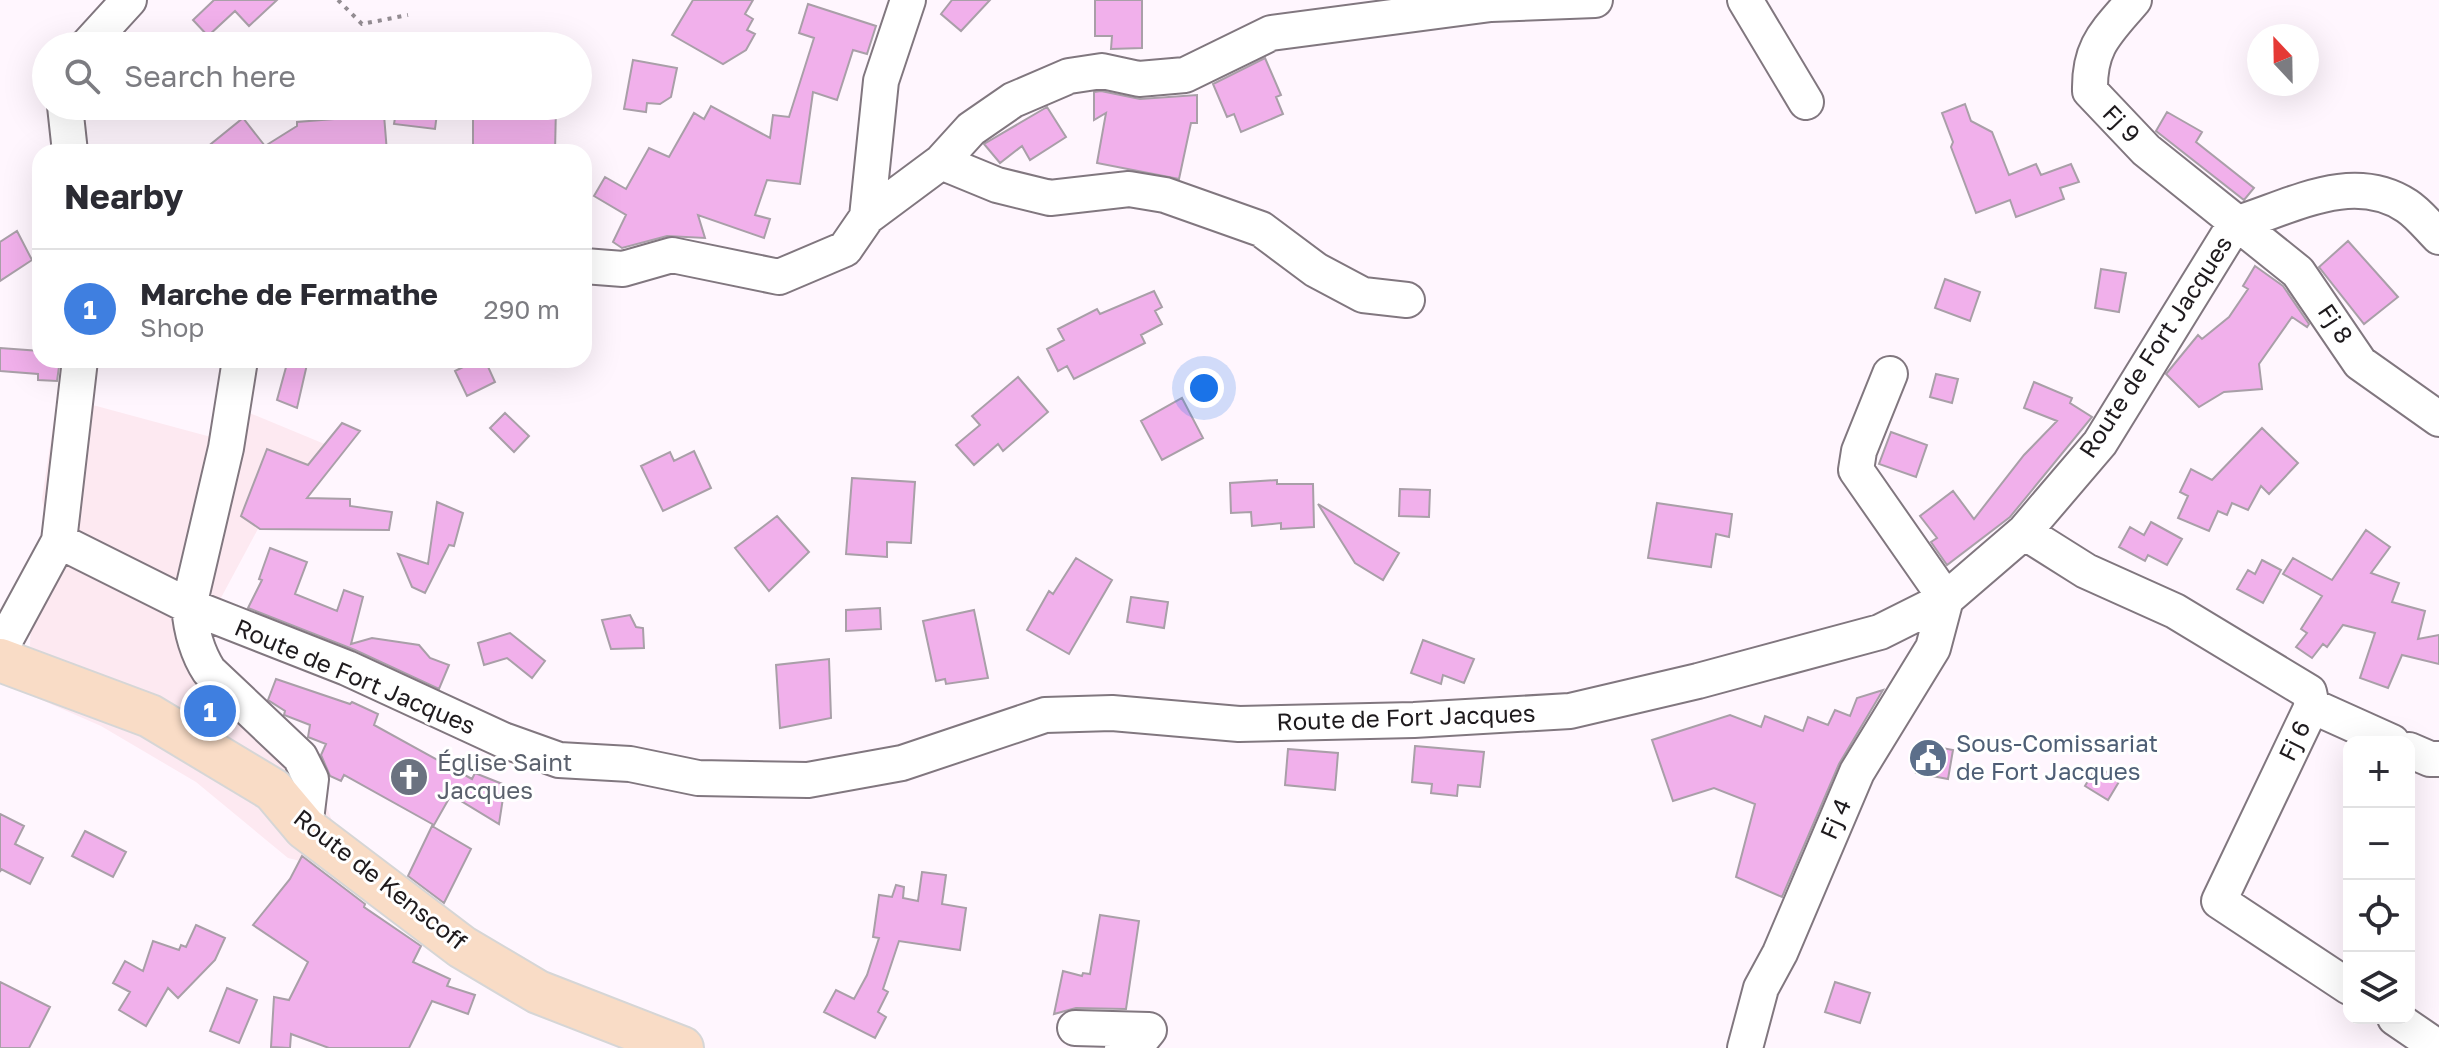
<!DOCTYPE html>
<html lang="en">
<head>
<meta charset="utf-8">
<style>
	body { margin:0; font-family:"Golos Text",sans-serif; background:#f2f2f3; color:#2b2b33 }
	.controls { position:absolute; right:24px; bottom:24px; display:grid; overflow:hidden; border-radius:16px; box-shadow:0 8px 32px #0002 }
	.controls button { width:72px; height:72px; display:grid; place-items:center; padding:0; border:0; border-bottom:2px solid #e1e1e2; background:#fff; color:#2b2b33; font:40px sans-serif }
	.compass { position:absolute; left:2247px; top:24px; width:72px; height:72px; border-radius:50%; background:#fff; box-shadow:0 8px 32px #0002; rotate:338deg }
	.you { position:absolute; left:1204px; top:388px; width:28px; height:28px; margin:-20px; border:6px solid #fff; border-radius:50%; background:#1a73e8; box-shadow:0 0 0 12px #1a73e833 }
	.badge { display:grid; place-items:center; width:52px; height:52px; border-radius:50%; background:#1a73e8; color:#fff; font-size:26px; font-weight:700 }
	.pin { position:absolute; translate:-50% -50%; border:4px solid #fff; box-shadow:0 2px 8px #0006 }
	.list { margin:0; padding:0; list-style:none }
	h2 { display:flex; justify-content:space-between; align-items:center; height:104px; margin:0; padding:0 32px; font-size:34px }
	h2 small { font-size:26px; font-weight:400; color:#7c7c81 }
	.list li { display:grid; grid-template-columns:52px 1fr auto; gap:24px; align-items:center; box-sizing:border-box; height:120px; padding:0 32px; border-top:2px solid #e1e1e2 }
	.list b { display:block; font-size:30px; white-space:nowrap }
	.list p { margin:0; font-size:26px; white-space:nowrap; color:#7c7c81 }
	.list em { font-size:26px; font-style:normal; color:#7c7c81 }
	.icon { flex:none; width:44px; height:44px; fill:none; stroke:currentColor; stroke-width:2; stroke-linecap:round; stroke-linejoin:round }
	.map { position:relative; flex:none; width:2439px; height:1048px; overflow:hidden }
	.search { position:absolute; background:#fff; box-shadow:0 8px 32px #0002; left:32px; top:32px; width:560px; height:88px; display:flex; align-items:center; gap:20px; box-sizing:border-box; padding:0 28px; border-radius:44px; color:#7c7c81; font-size:30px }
	.panel { position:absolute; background:#fff; box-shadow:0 8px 32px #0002; left:32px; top:144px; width:560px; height:224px; border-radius:24px }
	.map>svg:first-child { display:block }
	.commercial { fill:#fde9f1 }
	.building { fill:#f1b0eb; stroke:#a99fa8; stroke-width:2 }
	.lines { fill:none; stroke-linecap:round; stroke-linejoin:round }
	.minor-casing { stroke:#81777f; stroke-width:38 }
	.major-casing { stroke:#d6d6d6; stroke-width:46 }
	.path { stroke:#948d93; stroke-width:4; stroke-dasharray:4 6; stroke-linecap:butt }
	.minor { stroke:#fff; stroke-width:34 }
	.major { stroke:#f9dcc6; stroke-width:42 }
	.labels { text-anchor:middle; stroke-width:6; stroke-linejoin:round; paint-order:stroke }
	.street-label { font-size:24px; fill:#1e1a1d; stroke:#fff }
	.service-label { font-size:24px; fill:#4e5e75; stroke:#fff; text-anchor:start }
	.worship-label { font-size:24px; fill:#5b616d; stroke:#fff; text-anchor:start }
</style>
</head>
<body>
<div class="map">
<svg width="2439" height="1048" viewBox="0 0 2439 1048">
	<rect width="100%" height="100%" fill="#fff6fe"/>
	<!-- commercial -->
	<path class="commercial" d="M223,402L327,445L259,527L200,637L322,794L346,859L338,870L288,858L196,782L101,726L28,694L31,621L53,559L42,499L54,420L89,404L211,437Z"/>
	<!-- building -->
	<path class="building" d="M214,0H277L249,26L235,11L208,36L193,20Z
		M693,0H753L745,14L753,19L747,30L755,34L746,50L723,64L672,35Z
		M952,0H990L961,31L941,14Z
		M1095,0H1142V48L1111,49L1112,36H1095Z
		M808,4L876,26L867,54L853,50L837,100L813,92L800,184L767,180L755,215L770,219L764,238L698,215L705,238L667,236L622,248L613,242L626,215L594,196L605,177L626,189L649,148L669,157L694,113L704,119L711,106L770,138L773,115L789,117L814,38L799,33Z
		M1265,58L1281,95L1276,97L1283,114L1241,132L1234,114L1227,117L1213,84Z
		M633,60L677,68L671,97L660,104L647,103L646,112L624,109Z
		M1101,91L1140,99L1197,95V123H1191L1179,179L1097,163L1106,113L1094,120V92Z
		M1965,104L1971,121L1992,132L2009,175L2036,164L2041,175L2071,164L2079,182L2060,188L2064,199L2016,217L2010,200L1976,213L1951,147L1953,142L1942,113Z
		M397,106H438L435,129L394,124Z
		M473,106H556L555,152H473Z
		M1047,107L1066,137L1030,160L1022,146L1000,163L984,144Z
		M2167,112L2202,132L2196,142L2254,188L2244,200L2156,131Z
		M384,115L387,152H201L243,118L265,146L297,126V122Z
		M17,231L32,260L0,281V242Z
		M2348,241L2398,297L2364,324L2319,267Z
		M2255,266L2283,286L2309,324L2307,327L2292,317L2259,364L2262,389L2224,392L2199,407L2166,374L2198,335L2202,339L2229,317L2248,289L2243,286Z
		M2101,269L2126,273L2119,312L2095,308Z
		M1945,279L1980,292L1970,321L1935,308Z
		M1154,291L1162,307L1155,311L1162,324L1141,335L1145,343L1074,379L1067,366L1058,371L1047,349L1064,340L1058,329L1097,309L1100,314Z
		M0,348L40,351V360H60L57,381L38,380V374L0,371Z
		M288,360H308L297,408L277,400Z
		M477,360H485L495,382L467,396L455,371Z
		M1936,374L1958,379L1952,403L1930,397Z
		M1018,377L1048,412L1003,451L998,444L974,465L956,445L980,425L972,416Z
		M2034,382L2072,398L2070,403L2092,417L2010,517L1947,565L1931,542L1937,538L1920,516L1953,491L1974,519L2024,455L2057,421L2024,408Z
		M1182,398L1203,438L1162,460L1141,421Z
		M505,413L529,436L514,452L490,428Z
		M342,423L360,431L307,498L350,499V506L392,512L389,530L260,529L241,516L267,449L308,465Z
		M2262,428L2298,463L2269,494L2261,486L2248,510L2232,503L2227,515L2218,511L2209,531L2178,518L2188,496L2180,492L2191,469L2212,480Z
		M1891,432L1927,445L1916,477L1879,464Z
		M694,451L711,488L663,511L641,466L670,452L674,461Z
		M852,478L915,482L911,543L887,542V557L846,554Z
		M1277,480V484H1313L1314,527L1281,529V523L1252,526L1251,512L1231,513L1230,483Z
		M1400,489L1430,490L1429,517L1399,516Z
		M437,502L463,513L454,546L449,545L425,593L412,587L398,554L428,564Z
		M1657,503L1732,514L1729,537L1716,534L1711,567L1648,558Z
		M1318,504L1399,553L1383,580L1355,563Z
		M777,516L809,552L769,591L735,548Z
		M2151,522L2182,539L2167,565L2148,555L2145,561L2119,547L2130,527L2144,535Z
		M2366,530L2390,547L2371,573L2399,583L2392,602L2425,611L2418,639L2439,635V664L2402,655L2388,688L2360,678L2375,633L2343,625L2327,647L2323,644L2312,658L2296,647L2307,633L2301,629L2322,596L2283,574L2293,558L2332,580Z
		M270,548L307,562L295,594L337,611L344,590L363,597L351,644L372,638L419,645L430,658L449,665L439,689L355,650L248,608L262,580L259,579Z
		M1076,558L1112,580L1069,654L1027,630L1049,591L1053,594Z
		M2262,560L2281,570L2263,603L2237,589L2248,570L2255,574Z
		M1131,597L1168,602L1164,628L1127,622Z
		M880,608L881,629L846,631V610Z
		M974,610L988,678L946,684L945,679L936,681L923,621Z
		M630,615L636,627L643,628L644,648L611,649L602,620Z
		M510,633L545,661L532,678L507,658L484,665L478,643Z
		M1423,640L1474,659L1464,683L1443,675L1441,684L1411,673Z
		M829,659L831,718L780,728L776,665Z
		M276,679L350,704L352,702L378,714L374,725L472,779L475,773L505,785L499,824L451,795L434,825L344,775L341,781L330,776L321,755L326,744L308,737L310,725L284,715L285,711L268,700Z
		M1883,690L1839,764L1782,897L1736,877L1755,804L1714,788L1673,801L1652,740L1730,715L1761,727L1765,716L1803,731L1808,717L1828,725L1835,710L1850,716L1857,698Z
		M1921,744L1953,750L1948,779L1916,773Z
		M1415,746L1484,752L1480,787L1458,785L1457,796L1431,793L1432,784L1412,782Z
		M1288,749L1338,753L1335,790L1285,785Z
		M2097,766L2120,780L2108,800L2085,786Z
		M0,814L24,826L15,844L43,858L30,884L1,869L0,872Z
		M432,826L471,849L444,903L408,876Z
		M85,831L126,852L113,877L72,856Z
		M302,856L365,904L364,907L421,946L413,962L450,979L447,986L475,995L468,1014L432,1001L409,1048H329L291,1034L290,1048L271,1047L274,997L289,1000L308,962L253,925L290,879Z
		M922,872L946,875L942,904L966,908L960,950L899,941L883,989L888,992L878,1012L886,1017L875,1038L824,1012L836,990L854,999L867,975L879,938L873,937L879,895L892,897L896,885L904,887L903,898L918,901Z
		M1100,915L1139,921L1126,1009L1076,1008L1054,1014L1063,971L1082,976L1083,973L1090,974Z
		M196,925L225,938L215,960L178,998L168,988L146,1026L119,1010L130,992L113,983L125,961L143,971L153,941L179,950L181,945L186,947Z
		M0,982L50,1007L29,1048H0Z
		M1835,982L1870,993L1860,1023L1825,1012Z
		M227,988L257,1000L239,1043L210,1031Z"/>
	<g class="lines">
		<!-- minor casing -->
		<g class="minor-casing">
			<path id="minor" d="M1745,0L1806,102
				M2134,0C2106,33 2089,46 2090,91L2146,150L2298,272L2360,363L2439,419
				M87,46L129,0
				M65,106L70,152
				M941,162L997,185L1050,198L1129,189L1165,195L1261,229L1316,270L1363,295L1407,300
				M867,217L941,162L971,129L1013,100L1069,76L1102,71L1139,79L1185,75L1271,33L1491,4L1595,0
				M584,266L623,269L672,255L779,277L845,249L867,217L881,81L908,0
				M80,360L59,541L189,606L347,668L503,740L559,760L630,764L698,778L808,780L902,763L1045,715L1112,713L1239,724L1414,720L1570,711L1698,681L1880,632L1946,599L2024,532L2100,443L2235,224C2291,207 2352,170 2407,206C2419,214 2429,227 2439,237
				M240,360L226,448L189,606C191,630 196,651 209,671L300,757L311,779L305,828
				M2024,532L2086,571L2175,611L2309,692L2312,706L2219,901L2349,987
				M0,650L59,541
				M2312,706L2392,742
				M2409,750L2430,759H2439
				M2395,1018L2439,1048
				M1075,1028L1149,1030L1140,1041L1122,1048
				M1745,1048L1761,988L1780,953L1857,772L1933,648L1946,599L1856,470L1859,451L1890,374"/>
		</g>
		<!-- major casing -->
		<g class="major-casing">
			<path id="major" d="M0,660L150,716L273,790L305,828L462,947L538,992L682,1048"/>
		</g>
		<!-- path -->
		<path class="path" d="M338,0L362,24L408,15"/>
		<!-- minor -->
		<use href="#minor" class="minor"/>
		<!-- major -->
		<use href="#major" class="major"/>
	</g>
	<!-- icons -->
	<defs>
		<g id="civic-disc" transform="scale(2)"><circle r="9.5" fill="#5c6f8a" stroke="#fff"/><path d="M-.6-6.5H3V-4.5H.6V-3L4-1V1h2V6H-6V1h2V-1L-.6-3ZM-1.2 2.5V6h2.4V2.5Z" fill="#fff"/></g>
		<g id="church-disc" transform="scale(2)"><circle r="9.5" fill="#6b7280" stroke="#fff"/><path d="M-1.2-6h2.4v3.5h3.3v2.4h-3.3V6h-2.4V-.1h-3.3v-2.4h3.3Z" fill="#fff"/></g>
	</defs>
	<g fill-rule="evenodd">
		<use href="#civic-disc" x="1928" y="758"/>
		<use href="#church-disc" x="409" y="777"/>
	</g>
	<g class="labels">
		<!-- street labels -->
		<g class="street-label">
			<text transform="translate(2121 124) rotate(46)" y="8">Fj 9</text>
			<text transform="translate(2335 324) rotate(56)" y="8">Fj 8</text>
			<text transform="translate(2156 347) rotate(-57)" y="8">Route de Fort Jacques</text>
			<text transform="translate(355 677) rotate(23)" y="8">Route de Fort Jacques</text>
			<text transform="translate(1406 718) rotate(-2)" y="8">Route de Fort Jacques</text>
			<text transform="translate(2295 741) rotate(-64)" y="8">Fj 6</text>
			<text transform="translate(1836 819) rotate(-66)" y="8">Fj 4</text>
			<text transform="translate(380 880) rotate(38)" y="8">Route de Kenscoff</text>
		</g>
		<!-- service labels -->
		<g class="service-label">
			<text x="1956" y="752">Sous-Comissariat<tspan x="1956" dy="28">de Fort Jacques</tspan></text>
		</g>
		<!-- worship labels -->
		<g class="worship-label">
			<text x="437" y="771">Église Saint<tspan x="437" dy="28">Jacques</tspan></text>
		</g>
	</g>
</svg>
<div class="controls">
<button>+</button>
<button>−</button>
<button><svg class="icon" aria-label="locate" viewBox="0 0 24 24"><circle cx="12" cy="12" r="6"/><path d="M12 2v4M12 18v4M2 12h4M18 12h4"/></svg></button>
<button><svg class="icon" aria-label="layers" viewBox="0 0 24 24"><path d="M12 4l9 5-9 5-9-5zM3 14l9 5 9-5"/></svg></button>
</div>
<svg class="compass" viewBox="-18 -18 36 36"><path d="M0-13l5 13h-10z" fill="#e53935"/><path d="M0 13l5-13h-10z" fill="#7c7c81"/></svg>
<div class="you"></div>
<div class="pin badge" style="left:210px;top:711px;background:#3f7fe0">1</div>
<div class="search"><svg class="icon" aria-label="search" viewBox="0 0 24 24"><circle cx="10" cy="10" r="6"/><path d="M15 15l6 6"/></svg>Search here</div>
<section class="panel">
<h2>Nearby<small></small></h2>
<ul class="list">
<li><span class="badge" style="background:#3f7fe0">1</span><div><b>Marche de Fermathe</b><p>Shop</p></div><em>290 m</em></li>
</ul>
</section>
</div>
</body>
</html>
